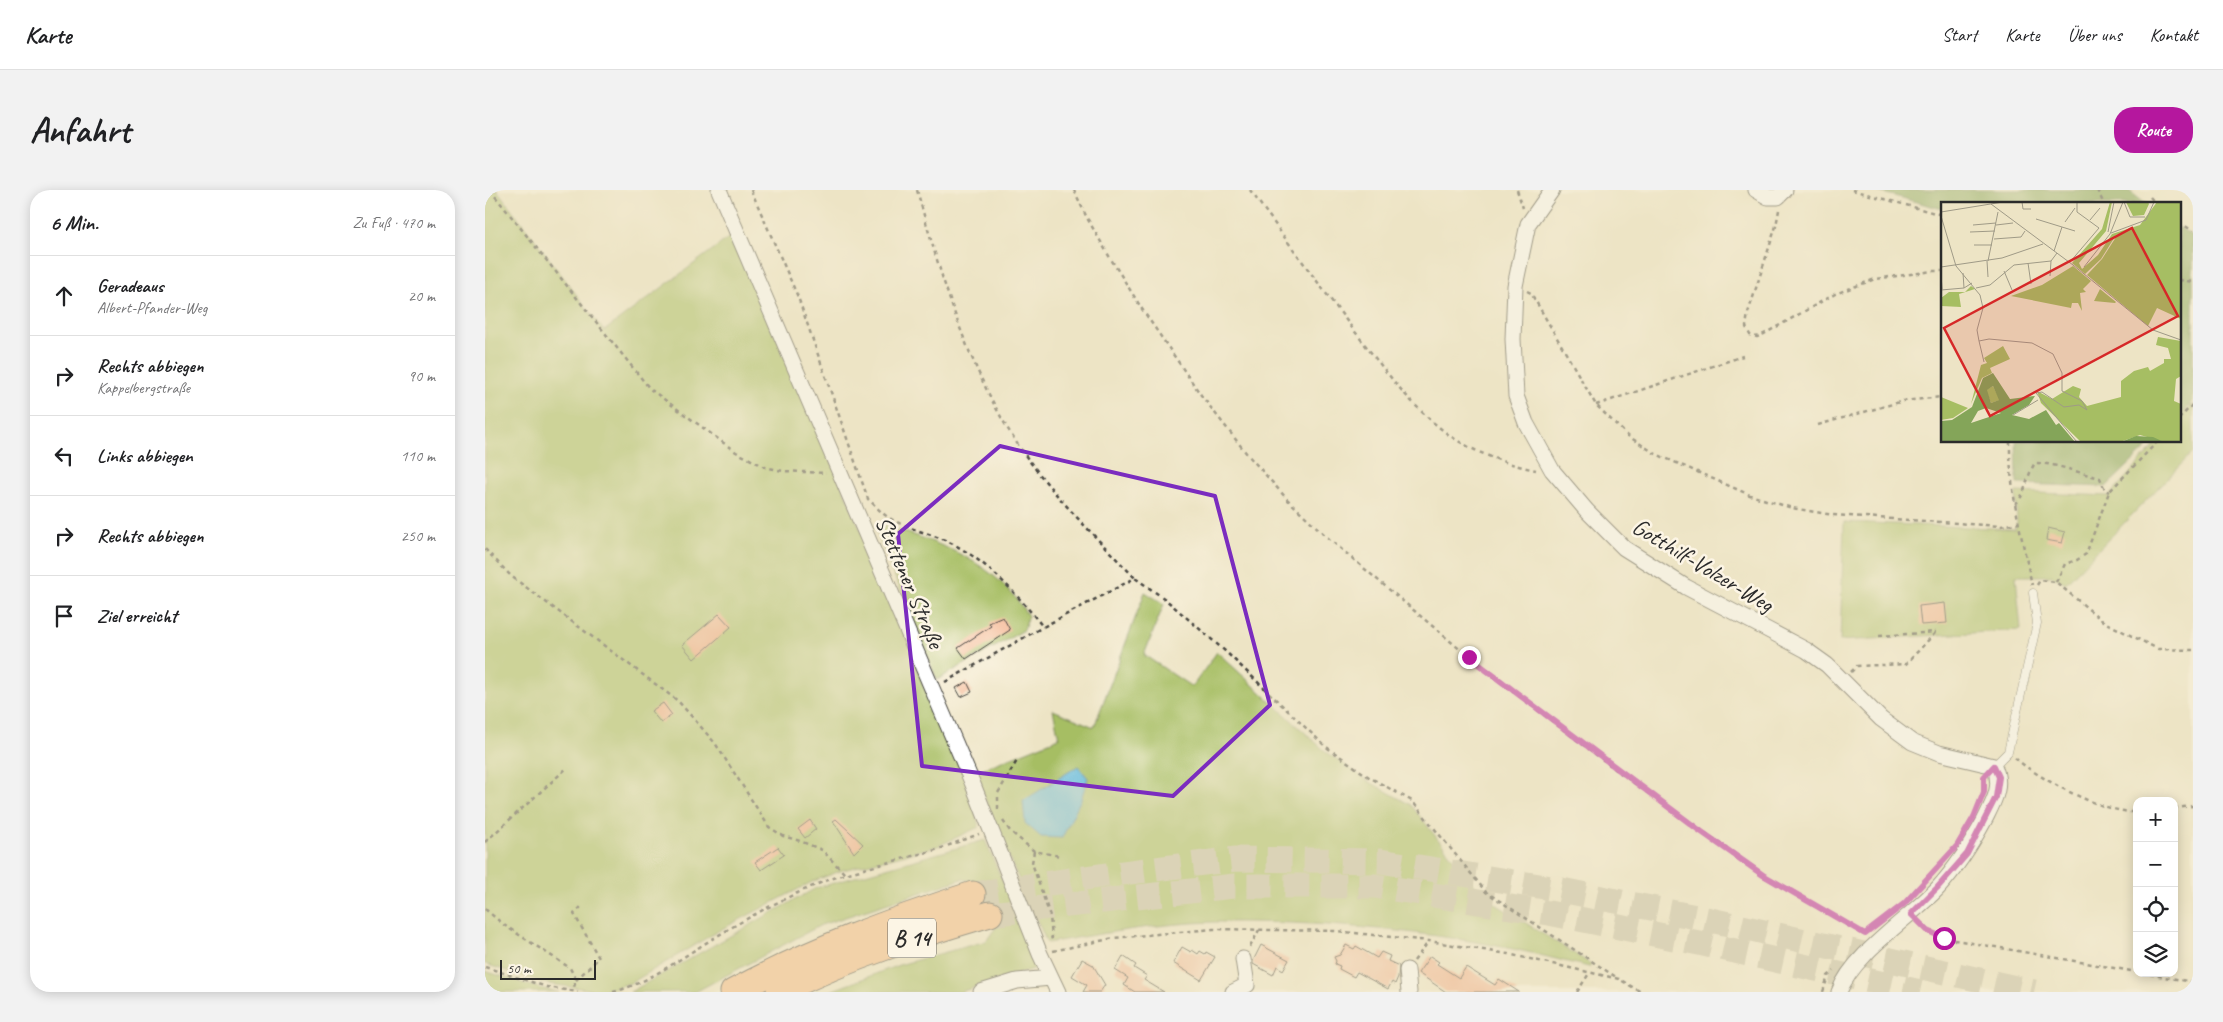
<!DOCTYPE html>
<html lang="de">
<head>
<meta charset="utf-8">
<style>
	body { margin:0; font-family:Caveat,sans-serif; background:#f2f2f2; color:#202124 }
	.controls { position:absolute; right:15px; bottom:15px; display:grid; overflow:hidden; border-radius:10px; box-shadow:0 2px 12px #0003 }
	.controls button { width:45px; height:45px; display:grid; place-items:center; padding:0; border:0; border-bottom:1px solid #e0e0e0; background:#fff; color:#202124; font:25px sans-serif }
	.scale { position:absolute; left:15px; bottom:12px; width:96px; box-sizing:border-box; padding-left:5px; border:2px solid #2b2b2b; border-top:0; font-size:14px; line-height:18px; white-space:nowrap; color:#2b2b2b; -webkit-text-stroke:4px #fcf5e5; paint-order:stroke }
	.stop { position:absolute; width:15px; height:15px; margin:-11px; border:4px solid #b5179e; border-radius:50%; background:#fff }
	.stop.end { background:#b5179e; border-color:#fff; box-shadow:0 1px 5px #0008 }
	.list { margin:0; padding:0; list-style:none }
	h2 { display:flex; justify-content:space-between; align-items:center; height:65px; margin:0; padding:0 20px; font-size:21px }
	h2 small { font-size:16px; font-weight:400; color:#757577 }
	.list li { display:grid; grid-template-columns:32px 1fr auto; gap:15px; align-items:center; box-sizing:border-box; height:80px; padding:0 20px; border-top:1px solid #e0e0e0 }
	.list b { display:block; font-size:19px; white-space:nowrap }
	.list p { margin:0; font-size:16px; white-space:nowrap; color:#757577 }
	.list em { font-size:16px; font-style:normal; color:#757577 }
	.icon { flex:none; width:28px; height:28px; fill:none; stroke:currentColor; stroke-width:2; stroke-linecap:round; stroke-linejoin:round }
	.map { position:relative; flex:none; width:1708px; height:802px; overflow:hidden; border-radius:20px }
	header { display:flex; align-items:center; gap:30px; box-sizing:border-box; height:70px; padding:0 25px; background:#fff; border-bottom:1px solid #e0e0e0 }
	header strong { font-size:24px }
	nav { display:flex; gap:28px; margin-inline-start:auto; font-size:18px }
	.intro { display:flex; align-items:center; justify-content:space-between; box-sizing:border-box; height:120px; padding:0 30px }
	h1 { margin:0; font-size:35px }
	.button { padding:12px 22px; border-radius:20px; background:#b5179e; color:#fff; font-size:18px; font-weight:700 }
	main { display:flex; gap:30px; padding:0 30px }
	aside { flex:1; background:#fff; border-radius:20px; box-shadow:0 2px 12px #0003 }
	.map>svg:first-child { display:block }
	.green { fill:#a6be63; stroke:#687447 }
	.forest { fill:#84a559; stroke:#586842 }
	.water { fill:#5eb8dc; stroke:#447284 }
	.building { fill:#f3a580 }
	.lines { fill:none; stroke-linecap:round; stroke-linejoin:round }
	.trunk-tunnel { stroke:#c6bfa6; stroke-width:25; stroke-dasharray:25 12; stroke-linecap:butt }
	.service-casing { stroke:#484742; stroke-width:9 }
	.minor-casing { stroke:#484742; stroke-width:17 }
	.trunk-casing { stroke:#484742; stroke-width:27 }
	.path { stroke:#484742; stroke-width:2.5; stroke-dasharray:4 4; stroke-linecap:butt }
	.service { stroke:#fff; stroke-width:8 }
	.minor { stroke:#fff; stroke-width:15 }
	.trunk { stroke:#f8bd88; stroke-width:25 }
	.route { stroke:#b5179e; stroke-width:6 }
	.marked { fill:none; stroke:#7b2cbf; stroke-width:4; stroke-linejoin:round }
	.labels { text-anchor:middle; stroke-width:5; stroke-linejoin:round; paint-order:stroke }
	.shield { fill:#fcf5e5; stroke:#6a6863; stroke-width:1 }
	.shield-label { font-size:22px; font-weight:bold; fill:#2b2b2b }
	.street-label { font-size:24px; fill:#2b2b2b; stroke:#fcf5e5 }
	.inset-road { fill:none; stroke:#9f9a87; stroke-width:1 }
	.view { fill:#d62828; fill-opacity:0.15; stroke:#d62828; stroke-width:2.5 }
	.inset-edge { fill:none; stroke:#2b2b2b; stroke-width:2.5 }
</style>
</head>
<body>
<header>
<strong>Karte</strong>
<nav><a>Start</a><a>Karte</a><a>Über uns</a><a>Kontakt</a></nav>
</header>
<div class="intro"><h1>Anfahrt</h1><a class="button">Route</a></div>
<main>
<aside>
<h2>6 Min.<small>Zu Fuß · 470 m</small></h2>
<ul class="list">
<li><svg class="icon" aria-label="ahead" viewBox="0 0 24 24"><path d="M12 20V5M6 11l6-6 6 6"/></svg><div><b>Geradeaus</b><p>Albert-Pfander-Weg</p></div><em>20 m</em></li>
<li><svg class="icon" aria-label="right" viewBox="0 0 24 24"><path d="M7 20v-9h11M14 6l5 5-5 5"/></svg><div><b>Rechts abbiegen</b><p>Kappelbergstraße</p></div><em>90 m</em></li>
<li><svg class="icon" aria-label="left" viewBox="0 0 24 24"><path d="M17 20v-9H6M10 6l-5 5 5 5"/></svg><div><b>Links abbiegen</b></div><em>110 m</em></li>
<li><svg class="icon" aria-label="right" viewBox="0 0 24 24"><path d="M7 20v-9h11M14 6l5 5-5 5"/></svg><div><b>Rechts abbiegen</b></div><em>250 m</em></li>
<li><svg class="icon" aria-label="arrive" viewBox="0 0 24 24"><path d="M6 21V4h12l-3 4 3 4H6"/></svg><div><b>Ziel erreicht</b></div></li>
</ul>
</aside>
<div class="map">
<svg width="1708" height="802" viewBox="0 0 1708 802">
	<rect width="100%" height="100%" fill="#fcf5e5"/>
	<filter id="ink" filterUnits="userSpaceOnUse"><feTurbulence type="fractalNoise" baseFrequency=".02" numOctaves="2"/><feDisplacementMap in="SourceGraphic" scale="10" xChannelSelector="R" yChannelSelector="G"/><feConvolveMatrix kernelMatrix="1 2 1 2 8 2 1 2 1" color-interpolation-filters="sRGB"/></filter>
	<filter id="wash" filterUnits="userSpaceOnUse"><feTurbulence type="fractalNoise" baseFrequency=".0096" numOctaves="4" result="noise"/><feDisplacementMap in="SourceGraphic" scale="20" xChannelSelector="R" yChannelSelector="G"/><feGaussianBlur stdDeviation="1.12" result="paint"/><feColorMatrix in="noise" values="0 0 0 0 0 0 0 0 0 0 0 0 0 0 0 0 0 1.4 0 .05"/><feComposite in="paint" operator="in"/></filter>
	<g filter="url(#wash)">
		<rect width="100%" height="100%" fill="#ede4c5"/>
		<!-- green -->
		<path class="green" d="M0,0H12L119,141L250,43L482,591L494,637L453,656L358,680L329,691L235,740L146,793L118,801L63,794L0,774Z
			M1708,214V262L1581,393L1567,386H1531L1536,440L1355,451L1359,332L1530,339L1532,332L1531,302L1624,306L1674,251H1694V229Z
			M397,335C454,352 512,372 543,426L539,440L452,490L390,338Z
			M660,402L679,414L659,465L707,497L732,462L840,561L883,591L926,615L998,706L1106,774L1104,777C1077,771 1050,763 1023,758C927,739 828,731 730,732C676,733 615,744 562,753L512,640L490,582L574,548L568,520L609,537Z
			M500,650L554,777L475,802H343L414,775L501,751L514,733L504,694L477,689L336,735L210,802H145L331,698Z
			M0,781L54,798L74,802H0Z"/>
		<!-- forest -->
		<path class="forest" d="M1387,0H1643L1661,14H1457V19Z
			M1694,37L1708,47V211L1694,228Z
			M1531,251H1669L1621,297L1532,294Z"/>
		<!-- water -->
		<path class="water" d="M593,576L603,588L596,609L577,648L556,647L540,633L538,611Z"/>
		<g id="blocks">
			<!-- building -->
			<path class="building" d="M1563,338L1580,342L1577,353L1561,350Z
				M1460,413L1462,433L1436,435L1434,416Z
				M234,424L246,437L209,469L197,455Z
				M518,427L525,440L481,469L473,458L506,436L504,433Z
				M482,492L487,502L476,507L471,498Z
				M178,513L187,525L176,533L166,521Z
				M351,629L378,654L369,663L348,631Z
				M325,630L331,639L320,648L313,639Z
				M293,657L299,665L276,680L270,672Z
				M776,755L804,770L798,780L792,776L788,785L768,774V771Z
				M861,755L869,759L871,756L892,768L896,762L905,766L903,771L914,776L913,787L910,794L907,792L903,799L872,782L869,787L854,779L855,776L850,774L851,771L849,767L855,765Z
				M697,757L706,762L707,760L713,764L715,761L720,764L721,762L730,767L716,790L688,773Z
				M638,766L651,775L649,778L662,786L659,790L679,802H650L639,795L643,788L630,780Z
				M945,766L954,772L952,774L974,788L981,777L1010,795L1014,789L1034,802H961L933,783Z
				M597,769L608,775L620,795L615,802H598L602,795L587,786Z"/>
		</g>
	</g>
	<g filter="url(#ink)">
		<use href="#blocks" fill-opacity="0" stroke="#484742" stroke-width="1"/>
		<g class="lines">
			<!-- trunk-tunnel -->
			<path class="trunk-tunnel" d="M488,704L621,685L751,669L895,671L1066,698L1221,729L1549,802
				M505,724L749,696H890L1064,723L1214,753L1435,802"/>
			<!-- service casing -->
			<g class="service-casing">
				<path id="service" d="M1509,576L1523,562L1552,433L1548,403"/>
			</g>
			<!-- minor casing -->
			<g class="minor-casing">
				<path id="minor" d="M234,0L487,592L555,764L573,802
					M1067,0L1043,34L1030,96L1028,149L1031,206L1041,233L1067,280L1102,321L1139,358L1201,397L1321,460L1342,475L1396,529L1427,552L1454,563L1509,576C1518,596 1509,611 1500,629C1486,655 1473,676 1453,698C1425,728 1368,764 1354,802
					M1271,0L1283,7H1293L1300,0
					M922,780L924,802
					M496,802L532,791L566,788
					M748,802L762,795L758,769"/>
			</g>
			<!-- trunk casing -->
			<g class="trunk-casing">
				<path id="trunk" d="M248,802C326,760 404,731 488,704
					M294,802C362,768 433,745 505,724"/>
			</g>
			<!-- path -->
			<path class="path" d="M5,0L165,199L251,262L280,277L298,281L341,283
				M266,0L313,107L383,309C390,315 396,323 403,327C423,340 447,343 468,354C505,374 532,404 558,437L650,388L680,409L740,461L840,556L884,587L927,611L1001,702L1134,789
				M432,0C455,84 480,169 526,244C559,297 607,343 650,388
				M589,0L602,28L624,66L657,119L716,205L762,264L803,310L842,347L984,467L1137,584L1278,685L1381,745
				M765,0C800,48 835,96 871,143C898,178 925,215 960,242C985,261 1020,274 1051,280
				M1032,0L1038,18
				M1367,0L1457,25
				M1612,0L1619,14
				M1665,7L1671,14
				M1294,20L1291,36L1263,123L1261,137L1265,145L1272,147L1279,144L1350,104L1390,89L1448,81H1457
				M1694,32L1708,41
				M1694,90L1708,92
				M1042,101L1046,103L1111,215L1143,246L1171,264L1265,305L1307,318L1348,325L1516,336L1534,333
				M1111,215L1258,166
				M1694,229L1708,214
				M1333,235L1418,211L1457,207
				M1525,251C1524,300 1537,348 1547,395
				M1530,314C1541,306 1541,286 1550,273C1570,273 1594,283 1615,288L1620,300L1624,302
				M0,359L26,386L193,511L230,553L284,637L298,646L315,651L337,660L360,684L454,659L494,644
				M1571,392L1580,374L1592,370L1601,364L1624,302L1673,251
				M1552,395L1555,390L1571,392L1619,432L1673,459L1708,460
				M1394,446L1451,442
				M1366,482L1372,476L1421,474L1451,442
				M460,492L558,437
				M1530,568C1554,589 1620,624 1652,622
				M1689,618L1708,616
				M513,619V603L533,569
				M518,631L525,641L549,661L575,666
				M0,652L83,577
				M549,661L547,673L565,726L567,748L564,749
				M0,719L19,735L85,778L91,790L88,801
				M1434,732L1443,741L1459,748L1652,782
				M765,757L774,740
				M568,761L629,748L728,739L851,741L944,751L1023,764L1134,789L1156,802
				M929,771L944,751
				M0,777L62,797L93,802
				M1657,783L1708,792
				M91,790L114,768L89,724L98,715
				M128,802C164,793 197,767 229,748C270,723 315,699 360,684
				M1092,802L1105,782
				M1338,802L1343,786L1349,781"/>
			<!-- service -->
			<use href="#service" class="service"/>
			<!-- minor -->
			<use href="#minor" class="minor"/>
			<!-- trunk -->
			<use href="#trunk" class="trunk"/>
		</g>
	</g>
	<g class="lines" filter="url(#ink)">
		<!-- route -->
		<path class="route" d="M984,467L1214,640L1278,685L1380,744L1419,714L1472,656L1489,627L1499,602V587L1509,576L1514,587L1511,607L1482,664L1452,698L1426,724L1443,741L1459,748"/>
	</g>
	<!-- marked area -->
	<path d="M0 0H1708V802H0ZM515,256L730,306L785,515L688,606L437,576L413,344Z" fill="#ede4c5" fill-opacity=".55" fill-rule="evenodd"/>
	<path class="marked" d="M515,256L730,306L785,515L688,606L437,576L413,344Z"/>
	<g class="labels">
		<!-- shield labels -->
		<rect class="shield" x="403" y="728.5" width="48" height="39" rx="4"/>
		<g class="shield-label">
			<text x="427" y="756">B 14</text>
		</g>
		<!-- street labels -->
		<g class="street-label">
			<text transform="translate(1218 375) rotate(31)" y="8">Gotthilf-Volzer-Weg</text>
			<text transform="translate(425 392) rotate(67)" y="8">Stettener Straße</text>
		</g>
	</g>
	<!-- overview -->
	<g transform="translate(1456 12)">
		<rect width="240" height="240" fill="#ede4c5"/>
		<path d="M169,0H171L165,29L138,61L141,67L157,53L171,32L199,23L216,0L240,1V117L216,106L207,124L146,73L161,57L175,35L182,31L175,33L160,57L144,72L131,61L161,27ZM185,0H207L208,2L203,13L192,14ZM132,64L150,79L142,87L145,90L139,91L141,109L137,101H131L130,106L70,94L101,83ZM30,84L34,87L18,92L20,105L0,104V96L8,90H24ZM159,87L175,100L174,101L153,99ZM217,135L240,139V174L235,177L233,199L240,202V240H224L199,233L179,240H140L100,201L96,189L111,197L132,184L140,187L138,195L146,204L180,195V179L193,169L207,165L209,169L223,161V157H230L227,146L215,143ZM62,144L69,157L49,166L51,171L41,176L30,202L40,163L46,161L43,156ZM52,184L59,198L50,201L45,188ZM0,195L27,206L12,216L0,218Z" fill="#a6be63"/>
		<path d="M52,171L69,197L94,194L88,203L71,213L88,217L105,208L115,223L118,221L134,240H0V219L11,218L31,205L42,176ZM52,184L58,198L50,201L46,188ZM45,206L60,211L30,221L37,209ZM195,234L212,235L223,240H180Z" fill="#84a559" fill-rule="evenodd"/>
		<path class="inset-road" d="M81,0L82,7H90M183,0L189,15H204M50,2L132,63L212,128L240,138M0,10L62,0M0,14L15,64L39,93L42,106L36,128L38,139M95,17L134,29M149,18L159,6M124,20L134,6M32,23L55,21M55,23L72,21M29,30L54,29M167,30L173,0M170,31L205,18L213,0M53,37L80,35L84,29M33,43H51M113,49L121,25M46,59L47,75M47,59L57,10M129,60L158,26L136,10V0M87,61L90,82M0,65L61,56L102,42M143,65L169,32L182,0M63,69L71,88M22,71L23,86M0,72L1,87M109,74L110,59M35,86L49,83L73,63L110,59L116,51M0,88L23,86L31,81M38,139L48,137L91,141L112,152L121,171V189L141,199L146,208L138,203L123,205L101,190L95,191L136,240M38,139L43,160M72,213L97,198"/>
		<path class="view" d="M191,26L237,114L49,214L3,126Z"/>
		<rect width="240" height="240" class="inset-edge"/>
	</g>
</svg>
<div class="controls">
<button>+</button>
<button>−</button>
<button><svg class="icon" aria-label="locate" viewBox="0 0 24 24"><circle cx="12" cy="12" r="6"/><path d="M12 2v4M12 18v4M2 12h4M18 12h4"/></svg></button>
<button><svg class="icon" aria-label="layers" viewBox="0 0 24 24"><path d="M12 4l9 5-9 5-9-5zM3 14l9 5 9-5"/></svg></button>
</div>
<div class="scale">50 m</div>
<div class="stop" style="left:1459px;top:748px"></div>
<div class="stop end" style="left:984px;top:467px"></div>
</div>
</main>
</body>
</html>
